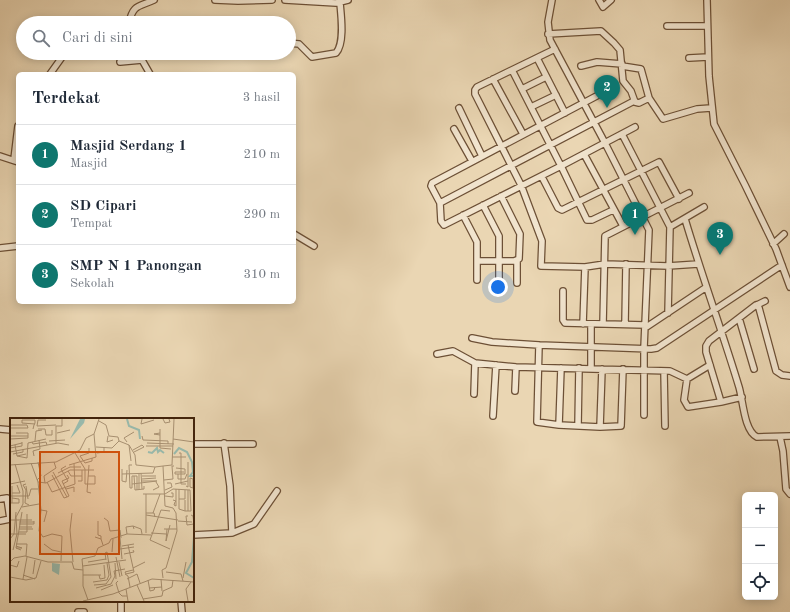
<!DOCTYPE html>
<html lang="id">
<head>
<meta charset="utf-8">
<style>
	body { margin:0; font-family:"Old Standard TT",serif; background:#f6f6f7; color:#1f2937 }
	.controls { position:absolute; right:12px; bottom:12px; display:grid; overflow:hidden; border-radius:6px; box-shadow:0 2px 10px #0003 }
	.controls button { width:36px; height:36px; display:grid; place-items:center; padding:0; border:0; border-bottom:1px solid #e0e1e3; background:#fff; color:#1f2937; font:20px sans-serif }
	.you { position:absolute; left:498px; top:287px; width:14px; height:14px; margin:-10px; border:3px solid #fff; border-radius:50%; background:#1a73e8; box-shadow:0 0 0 6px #1a73e833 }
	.badge { display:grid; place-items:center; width:26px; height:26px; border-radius:50%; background:#0f766e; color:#fff; font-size:13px; font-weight:700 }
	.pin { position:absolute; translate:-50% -33px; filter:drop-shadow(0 1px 2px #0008) }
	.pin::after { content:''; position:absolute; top:21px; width:14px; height:12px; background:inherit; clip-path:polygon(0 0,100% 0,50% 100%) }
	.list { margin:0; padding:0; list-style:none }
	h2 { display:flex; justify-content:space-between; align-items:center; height:52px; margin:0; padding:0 16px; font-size:17px }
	h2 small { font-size:13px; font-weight:400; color:#747a83 }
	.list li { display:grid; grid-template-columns:26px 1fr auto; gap:12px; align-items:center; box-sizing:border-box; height:60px; padding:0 16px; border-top:1px solid #e0e1e3 }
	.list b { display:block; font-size:15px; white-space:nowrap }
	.list p { margin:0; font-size:13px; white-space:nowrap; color:#747a83 }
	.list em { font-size:13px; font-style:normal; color:#747a83 }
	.icon { flex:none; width:22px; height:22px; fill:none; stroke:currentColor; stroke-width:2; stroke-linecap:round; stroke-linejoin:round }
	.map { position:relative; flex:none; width:790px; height:612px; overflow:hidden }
	.search { position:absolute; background:#fff; box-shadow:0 2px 10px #0003; left:16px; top:16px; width:280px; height:44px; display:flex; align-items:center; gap:10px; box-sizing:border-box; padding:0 14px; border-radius:22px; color:#747a83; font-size:15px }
	.panel { position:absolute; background:#fff; box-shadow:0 2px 10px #0003; left:16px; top:72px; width:280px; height:232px; border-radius:6px }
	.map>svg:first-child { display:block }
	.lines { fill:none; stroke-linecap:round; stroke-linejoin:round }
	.minor-casing { stroke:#6d5036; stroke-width:8 }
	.minor { stroke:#f1e4ce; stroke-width:5.5 }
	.inset-river { fill:none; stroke:#98b9ab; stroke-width:2 }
	.inset-road { fill:none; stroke:#a78f70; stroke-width:1 }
	.view { fill:#cf510c; fill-opacity:0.15; stroke:#cf510c; stroke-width:2 }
	.inset-edge { fill:none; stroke:#43240c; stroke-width:2 }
</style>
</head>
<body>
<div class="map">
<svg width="790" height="612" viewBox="0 0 790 612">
	<rect width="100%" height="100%" fill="#ead6b3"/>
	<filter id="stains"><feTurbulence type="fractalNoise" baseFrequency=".005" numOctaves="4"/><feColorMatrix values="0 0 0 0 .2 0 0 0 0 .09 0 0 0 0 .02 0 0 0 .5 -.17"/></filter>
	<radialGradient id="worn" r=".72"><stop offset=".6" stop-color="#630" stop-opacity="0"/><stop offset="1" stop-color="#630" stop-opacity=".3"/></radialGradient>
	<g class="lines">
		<!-- minor casing -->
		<g class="minor-casing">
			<path id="minor" d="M215,0L238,1L272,0
				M285,0L336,3L348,0
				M552,0L548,22L550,40L605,143L649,230L644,348V415
				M599,0L603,7L611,0
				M707,0L709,76L714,124L745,185L776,249L790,287
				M129,23C133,4 139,7 154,0
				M667,26H707
				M548,34L601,31L614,43L620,50L623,81L631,91L635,102L639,103L649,98L663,119L697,109L711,108
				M289,43L299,44L312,57L336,53C345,43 341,15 340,3
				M555,49L477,87L475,90V94L521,185L542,241L541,266L585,267L605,264L668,266L698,264
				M138,53L150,74
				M537,58L565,113
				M689,58L708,57
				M120,62L142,60
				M581,66L597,62L622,64
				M622,66L641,69L649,98
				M512,70L561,166L635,127
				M50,74L65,53
				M493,79L523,134
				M522,89L546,77
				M606,91L432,183L431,186L440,203L441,221L444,225L561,166L587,220H592L613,210
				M531,107L556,95
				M459,108L482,156
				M454,129L472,161
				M622,134L670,227L668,313
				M584,154L623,226
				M0,156L18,162
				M14,159L18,126
				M542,177L558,208L562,210L659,162L679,199
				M440,203L634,101
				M483,205L499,236V278
				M463,215L477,242V280
				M685,219C702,276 722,331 739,387C743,400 744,431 757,437L790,436
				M670,227L704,207
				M294,234L314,246
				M773,244L784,234
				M0,248L18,246
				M477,261H514L519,259L520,234L501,196
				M517,283V260
				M563,291V320L565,323L645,325
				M757,305L765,301
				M739,318L754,369
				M583,324L585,267
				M603,324L605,236L689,193
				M625,324L626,264
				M645,328L705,288
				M472,338L492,342L539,345
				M437,354L453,351L475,363
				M710,365L687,379L684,400L688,407L721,402
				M591,368V324
				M602,369L600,427L559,425L537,422L539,345L651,349L657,348L782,265
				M664,371L665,426
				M515,391L516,367
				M474,394L475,363L516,367L670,371L687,379
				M742,397L721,402L706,352V346L709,341L756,305L759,308L776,371L782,375L790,376
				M493,416L496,365
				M559,425L561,368
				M578,426L579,368
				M600,427L621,426L623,369
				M0,429L11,430
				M780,437L783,451L786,489L790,494
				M224,443L230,486L232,533
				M193,444H253
				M0,499L7,498L10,519L0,521
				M193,535L232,533L254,524L277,491
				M181,601L182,612
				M78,612H84
				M121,612V601"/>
		</g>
		<!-- minor -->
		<use href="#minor" class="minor"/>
	</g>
	<!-- overview -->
	<g transform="translate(10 418)">
		<rect width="184" height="184" fill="#ead6b3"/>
		<path d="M70,1H75L74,5L60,21ZM42,145L50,146L49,157L42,153Z" fill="#98b9ab"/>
		<path class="inset-river" d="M117,1L119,8L129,12L130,21M138,34L142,35L147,30L148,34L150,32L154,35M164,36L169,30L177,34L182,44L183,54L180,58H184M184,118L182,144L176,155L184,160"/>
		<path class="inset-road" d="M132,1L131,6L144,2M153,1L155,5L160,4L159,1M36,2H28L27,8L46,7M89,3L96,7L99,18L108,19L109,23L119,27L125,37L126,47L145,49M0,7H17L18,10H0M23,11L24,7L25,5V2H12V5L25,6M28,11H35L36,17H42V12M150,11V30L161,31M47,15L60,12M150,17L144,16L150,15M0,18H18M98,18L97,24L103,22M132,18L133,22L158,23V26M0,21L18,20V15H6M163,21L184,24M25,23L26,13L32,12M39,23L55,22M22,24L23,26L36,24L37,27M117,24L114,20L124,14M46,25V8H52V1M137,25L164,26M5,27L7,38L16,36M119,27L121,43M0,28L12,25M136,28H163M86,29L102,30L109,23M0,30L12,28V24M79,30V35L70,38L75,45L82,43V40M123,32L132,27L134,29L124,34M0,34L48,25L59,27M65,35L75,51V66H85V58H78M87,35L94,34V29M169,35H171V66H176M3,36L13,34V31M7,38L17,40L18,25L36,21M24,38L23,33L30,31L29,22M162,39H176M21,45L28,64L31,92L29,113L33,119L42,116L52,118L51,143M0,47L46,44L70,32L76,20L84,16L89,1M59,47L86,39L84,16M79,47L77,74L81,75M122,47H119L120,70H122V58H127M166,50L175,51V56H165V54H174M112,51V63L116,64L117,52M58,53L61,58H72M43,54L57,79M48,55L60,49H71M129,55V72M131,55L132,71M112,56L143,55L145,49L153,48M168,56V61H175L177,56M42,57L54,80L57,79M124,58L125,72L134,71V68M127,58V72M132,58H146M180,60L183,61V70L180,69ZM132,61L146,60M27,62L31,58L28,44M154,62L163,61L162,48H164M68,63H72V52M28,64L36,65L60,52H84M37,64L42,74L65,66L64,46M35,65L34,58L46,50L44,44M0,66L15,63M16,66L13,67L16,72L15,85L19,87M53,66L58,63L51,51L56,48M122,66L147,63H132M165,66L178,63M16,68L18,81M176,68L178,69V44M56,71L64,69V74M169,71V91L175,93M143,72L149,69L146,64M155,72L162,69L161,65H157M2,75H10L7,67M133,76H155M136,76V115M155,76L163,71L180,72L181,93H178M0,78H19L21,71H28M155,78L163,79V75H161M57,79L59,78L52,63L59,60L57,57M169,81H175V72M163,82L166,83V88L164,87L165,84L166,83V71M175,82V93H178V72M0,85H9V81L2,80M2,85V68M12,89L29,86M31,92L37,93L34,104M62,95L60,112L63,144M136,95H144L145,99M143,95L150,76M136,97L168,102M178,98H176L177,107L184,106L183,98L181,97M94,100L98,103L100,113L110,112L111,120M0,102H22M88,103V117L91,118V121M168,103L182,104M9,104H24M9,106H24V103M123,108L131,111L132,116M9,109H22M9,111H23M154,111H167M157,111L156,123L160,107M9,114H17V96M141,115L156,116M0,116H16M117,116L116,109L123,108L124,111M85,119L91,121L93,127M110,120L112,141M0,121L4,116L6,94M6,126H17L16,138M34,126L42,132L51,134M118,127L124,154L116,156L115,154L123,152M112,128L124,126M6,130H12L6,128M110,131L124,129M160,131L140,122L151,92L160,93M3,132L7,116L6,99L13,86V73L5,46M11,132L6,130L12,94M102,134L103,121M114,136L124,134L123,132M106,139L110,159M0,144L4,140L15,138L38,144H62L64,151L73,152V168L78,182M78,144L96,141M109,144L112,158M105,145L106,161M0,147L7,149L9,143M73,148L116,142M123,150L135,144M73,152L72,141L85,138L88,130L99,125L101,121L117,116L141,117M156,154L171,156L173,163M23,156L25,142M115,156L118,158L120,169M13,157L25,161M73,157H91M89,157L90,161L95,160L94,147M0,159L16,162L26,160L31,143M153,160L152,152L156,150L167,113L166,95L163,90L155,88L153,48L162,47L164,1M173,160L176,144M13,161L17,139M117,161L127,156L130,165M151,161L152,173M138,162L140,173L144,172L145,169M108,163L106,165L109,175L112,178H117M83,164L97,162L99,157L97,145M84,167L96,166L101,159L97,134L95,135L96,142M127,167L134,183M86,170L101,166L105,158L104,153L115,151M139,170L152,169M116,171L118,183M91,172L103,167M133,181L152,178L153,173L162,169L163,162M73,183L103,176L142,161L184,164M178,183L176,171L181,164"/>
		<path class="view" d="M30,34H109V136H30Z"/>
		<rect width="184" height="184" class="inset-edge"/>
	</g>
	<rect width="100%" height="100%" filter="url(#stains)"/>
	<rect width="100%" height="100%" fill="url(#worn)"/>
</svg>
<div class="controls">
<button>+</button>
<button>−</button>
<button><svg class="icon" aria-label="locate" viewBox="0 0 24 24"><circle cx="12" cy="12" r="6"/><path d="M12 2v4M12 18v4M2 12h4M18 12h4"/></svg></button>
</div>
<div class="you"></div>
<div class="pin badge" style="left:635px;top:235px">1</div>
<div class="pin badge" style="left:607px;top:108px">2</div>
<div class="pin badge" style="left:720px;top:255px">3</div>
<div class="search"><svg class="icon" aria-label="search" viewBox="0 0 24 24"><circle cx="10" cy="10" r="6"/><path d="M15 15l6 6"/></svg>Cari di sini</div>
<section class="panel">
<h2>Terdekat<small>3 hasil</small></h2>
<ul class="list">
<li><span class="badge">1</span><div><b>Masjid Serdang 1</b><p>Masjid</p></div><em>210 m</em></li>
<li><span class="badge">2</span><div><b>SD Cipari</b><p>Tempat</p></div><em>290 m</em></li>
<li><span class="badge">3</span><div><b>SMP N 1 Panongan</b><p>Sekolah</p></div><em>310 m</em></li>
</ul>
</section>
</div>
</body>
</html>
